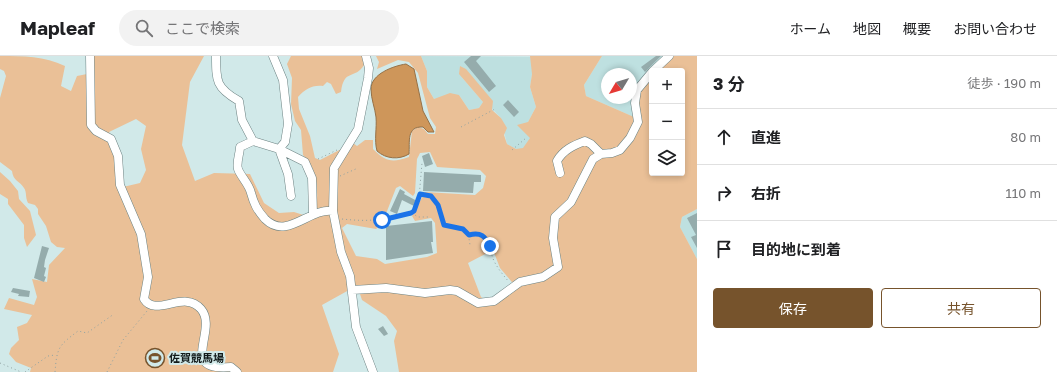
<!DOCTYPE html>
<html lang="ja">
<head>
<meta charset="utf-8">
<style>
	body { margin:0; font-family:"Golos Text","Noto Sans JP",sans-serif; background:#f2f2f2; color:#202124 }
	.controls { position:absolute; right:12px; top:12px; display:grid; overflow:hidden; border-radius:4px; box-shadow:0 2px 6px #0003 }
	.controls button { width:36px; height:36px; display:grid; place-items:center; padding:0; border:0; border-bottom:1px solid #e0e0e0; background:#fff; color:#202124; font:20px sans-serif }
	.compass { position:absolute; left:601px; top:12px; width:36px; height:36px; border-radius:50%; background:#fff; box-shadow:0 2px 6px #0003; rotate:232deg }
	.stop { position:absolute; width:12px; height:12px; margin:-9px; border:3px solid #1a73e8; border-radius:50%; background:#fff }
	.stop.end { background:#1a73e8; border-color:#fff; box-shadow:0 1px 4px #0008 }
	.list { margin:0; padding:0; list-style:none }
	h2 { display:flex; justify-content:space-between; align-items:center; height:52px; margin:0; padding:0 16px; font-size:17px }
	h2 small { font-size:13px; font-weight:400; color:#757577 }
	.list li { display:grid; grid-template-columns:26px 1fr auto; gap:12px; align-items:center; box-sizing:border-box; height:56px; padding:0 16px; border-top:1px solid #e0e0e0 }
	.list b { display:block; font-size:15px; white-space:nowrap }
	.list em { font-size:13px; font-style:normal; color:#757577 }
	.actions { display:flex; gap:8px; padding:12px 16px }
	.actions a { flex:1; padding:9px 0; border:1px solid #76532c; border-radius:4px; text-align:center; font-size:14px; color:#76532c }
	.actions .main { background:#76532c; color:#fff }
	.icon { flex:none; width:22px; height:22px; fill:none; stroke:currentColor; stroke-width:2; stroke-linecap:round; stroke-linejoin:round }
	.map { position:relative; flex:none; width:697px; height:316px; overflow:hidden }
	header { display:flex; align-items:center; gap:24px; box-sizing:border-box; height:56px; padding:0 20px; background:#fff; border-bottom:1px solid #e0e0e0 }
	header strong { font-size:19px }
	nav { display:flex; gap:22px; margin-inline-start:auto; font-size:14px }
	.search { width:280px; height:36px; background:#f2f2f2; display:flex; align-items:center; gap:10px; box-sizing:border-box; padding:0 14px; border-radius:22px; color:#757577; font-size:15px }
	main { display:flex }
	aside { flex:1; background:#fff }
	.map>svg:first-child { display:block }
	.built { fill:#bee0e0; fill-rule:evenodd }
	.green { fill:#eac097; fill-rule:evenodd }
	.water { fill:#ce965a; stroke:#967147 }
	.building { fill:#95acac }
	.lines { fill:none; stroke-linecap:round; stroke-linejoin:round }
	.minor-casing { stroke:#6c8282; stroke-width:9 }
	.path { stroke:#8fa2a2; stroke-width:1; stroke-dasharray:1 3; stroke-linecap:butt }
	.minor { stroke:#fff; stroke-width:8 }
	.route { stroke:#1a73e8; stroke-width:5 }
	.labels { text-anchor:middle; stroke-width:4; stroke-linejoin:round; paint-order:stroke }
	.poi-label { font-size:11px; font-weight:bold; fill:#121b1b; stroke:#d1e9e9; text-anchor:start }
</style>
</head>
<body>
<header>
<strong>Mapleaf</strong>
<div class="search"><svg class="icon" aria-label="search" viewBox="0 0 24 24"><circle cx="10" cy="10" r="6"/><path d="M15 15l6 6"/></svg>ここで検索</div>
<nav><a>ホーム</a><a>地図</a><a>概要</a><a>お問い合わせ</a></nav>
</header>
<main>
<div class="map">
<svg width="697" height="316" viewBox="0 0 697 316">
	<rect width="100%" height="100%" fill="#d1e9e9"/>
	<!-- built -->
	<path class="built" d="M421,0L532,1V18L530,31L536,51L528,66L531,82L523,93H516L507,88L501,62L459,18L483,46L479,52L469,54L459,39L434,43L427,31V15Z
		M602,0H665L637,29L632,43L634,61L586,40L584,29ZM607,18H631V42H607Z
		M697,153V203L680,171L682,161Z"/>
	<!-- green -->
	<path class="green" d="M0,0C24,0 44,0 65,10L61,30L71,35L77,20L92,17L87,0H204L190,26L182,89L195,125L214,117L250,118L264,147L279,157L294,156L313,162L316,158C318,137 319,114 303,99L301,74L295,65L291,48L292,22L287,8L291,0H362L364,9C355,24 344,12 341,36L336,38L331,28L327,26L323,30C311,29 306,33 298,41L299,53L310,80L315,102L320,104L353,87L357,90L365,84H373V93C386,106 392,107 409,101L412,75L418,71L424,73L428,78H435L436,71L430,62L418,17L409,6L398,4L377,13L379,6L376,0H421L427,15V31L434,43L450,37L459,39L469,54L479,52L483,46L459,18L460,10L466,13L493,45L492,54L501,62L507,72L504,79L507,88L516,93L523,92L530,82L517,69L528,66L536,51L530,31L532,18L530,0H602L584,29L586,40L634,61L640,32L652,21V117H682V15H659L674,0H697V153L682,161L680,171L697,203V316H399L394,285L397,275L386,260L362,244L360,238L349,234L322,249L339,298L333,316H30L31,312L16,306L9,298L11,292L19,284L17,271L27,267L32,259L4,253L9,242L34,249L37,241L32,223L47,226L49,209L65,192L57,191L51,186L46,170L38,158V153L35,149L28,147C25,141 27,136 24,132C20,125 13,125 12,115L0,106V42L6,20L4,15L0,13ZM136,63L146,70L141,93L146,114L140,127L123,131L122,100L109,76ZM430,96L437,111L480,114L486,120L483,132L475,139L425,136L412,160L415,165L431,162L435,167L437,197L427,201L385,208L377,203L356,200L342,172L347,168L376,173L382,168L396,132L400,130L413,140L415,137L417,103L420,97ZM493,194L500,212L517,232L505,242L494,248L481,241L468,207Z
		M0,116L10,125L18,135L19,143L30,155L36,179L27,191L24,182V169L8,148V143L0,138Z"/>
	<!-- water -->
	<path class="water" d="M406,8L414,13L423,55L434,76H428L423,71C406,70 410,86 409,98C399,104 386,103 377,95C374,84 377,72 376,61C375,52 371,43 371,33C371,18 393,10 406,8Z"/>
	<!-- building -->
	<path class="building" d="M471,0H481L476,5L496,30L489,36L464,6Z
		M656,0H661L645,16L641,11Z
		M508,44L519,56L514,61L503,49Z
		M429,97L433,108L425,111L422,100Z
		M424,116L481,119V126H474L473,137L423,135Z
		M400,133L405,136L404,138L417,145L414,150L402,144L397,158L390,155Z
		M697,157V192L691,181L696,179L687,162Z
		M432,165L433,186H431L433,197L386,204V170Z
		M42,190L49,192L45,204L44,211L46,212L44,220L46,221L44,226L34,222Z
		M13,232L30,235L29,241L18,240L19,238L11,236Z
		M383,270L388,278L384,280L378,273Z"/>
	<g class="lines">
		<!-- minor casing -->
		<g class="minor-casing">
			<path id="minor" d="M90,0L91,69L96,75L111,83L118,100L120,129L141,178L148,221L144,243C156,262 184,233 201,253C219,274 177,316 231,311L237,316
				M216,0C216,25 216,32 239,45L242,64L253,85L279,93L305,106L312,122L313,158
				M273,0L283,24L288,68L285,86L279,93L288,118L291,140
				M366,0L369,12L368,22L358,73L334,112L333,155L341,196L350,220L356,271L373,316
				M653,15L669,0
				M253,85L240,91C240,97 236,107 238,113C241,121 249,128 251,137C254,148 257,154 265,163C287,185 310,151 333,155
				M560,117L557,105C563,94 574,89 585,85L591,88L601,98
				M352,234L386,232L425,237L450,234L457,235L478,247L494,245L520,226L543,221L558,211L553,182L555,161L571,146L593,103L601,98L612,97L620,94L630,82L638,66L635,47L637,34L652,16"/>
		</g>
		<!-- path -->
		<path class="path" d="M461,71L495,53
			M512,94L526,82
			M318,103L337,94
			M340,120L358,112
			M420,139L431,140L435,144L446,171L458,172L468,176L470,189
			M412,157L418,161H430
			M342,163C369,166 385,164 411,157L419,142L422,107
			M469,179C490,174 488,191 494,205C498,213 504,220 509,226
			M0,307L21,316
			M25,316L48,300L55,299
			M55,316C57,292 58,290 78,275L87,277L114,258
			M107,316L123,284L147,255"/>
		<!-- minor -->
		<use href="#minor" class="minor"/>
	</g>
	<g class="lines">
		<!-- route -->
		<path class="route" d="M382,164L411,157L414,155L420,138L431,140L438,149L444,169L463,173L469,179C481,176 485,180 490,190"/>
	</g>
	<!-- icons -->
	<defs>
		<g id="stadium-ring" transform="scale(1)"><circle r="9.5" fill="#d1e9e9" stroke="#76532c" stroke-width="1.5"/><path d="M0-5a6.5 5 0 1 0 0 10a6.5 5 0 1 0 0-10ZM-3.5-1.8h7v3.6h-7Z" fill="#76532c"/></g>
	</defs>
	<g fill-rule="evenodd">
		<use href="#stadium-ring" x="155" y="302"/>
	</g>
	<g class="labels">
		<!-- poi labels -->
		<g class="poi-label">
			<text x="169" y="306">佐賀競馬場</text>
		</g>
	</g>
</svg>
<div class="controls">
<button>+</button>
<button>−</button>
<button><svg class="icon" aria-label="layers" viewBox="0 0 24 24"><path d="M12 4l9 5-9 5-9-5zM3 14l9 5 9-5"/></svg></button>
</div>
<svg class="compass" viewBox="-18 -18 36 36"><path d="M0-13l5 13h-10z" fill="#e53935"/><path d="M0 13l5-13h-10z" fill="#757577"/></svg>
<div class="stop" style="left:382px;top:164px"></div>
<div class="stop end" style="left:490px;top:190px"></div>
</div>
<aside>
<h2>3 分<small>徒歩 · 190 m</small></h2>
<ul class="list">
<li><svg class="icon" aria-label="ahead" viewBox="0 0 24 24"><path d="M12 20V5M6 11l6-6 6 6"/></svg><div><b>直進</b></div><em>80 m</em></li>
<li><svg class="icon" aria-label="right" viewBox="0 0 24 24"><path d="M7 20v-9h11M14 6l5 5-5 5"/></svg><div><b>右折</b></div><em>110 m</em></li>
<li><svg class="icon" aria-label="arrive" viewBox="0 0 24 24"><path d="M6 21V4h12l-3 4 3 4H6"/></svg><div><b>目的地に到着</b></div></li>
</ul>
<div class="actions"><a class="main">保存</a><a>共有</a></div>
</aside>
</main>
</body>
</html>
